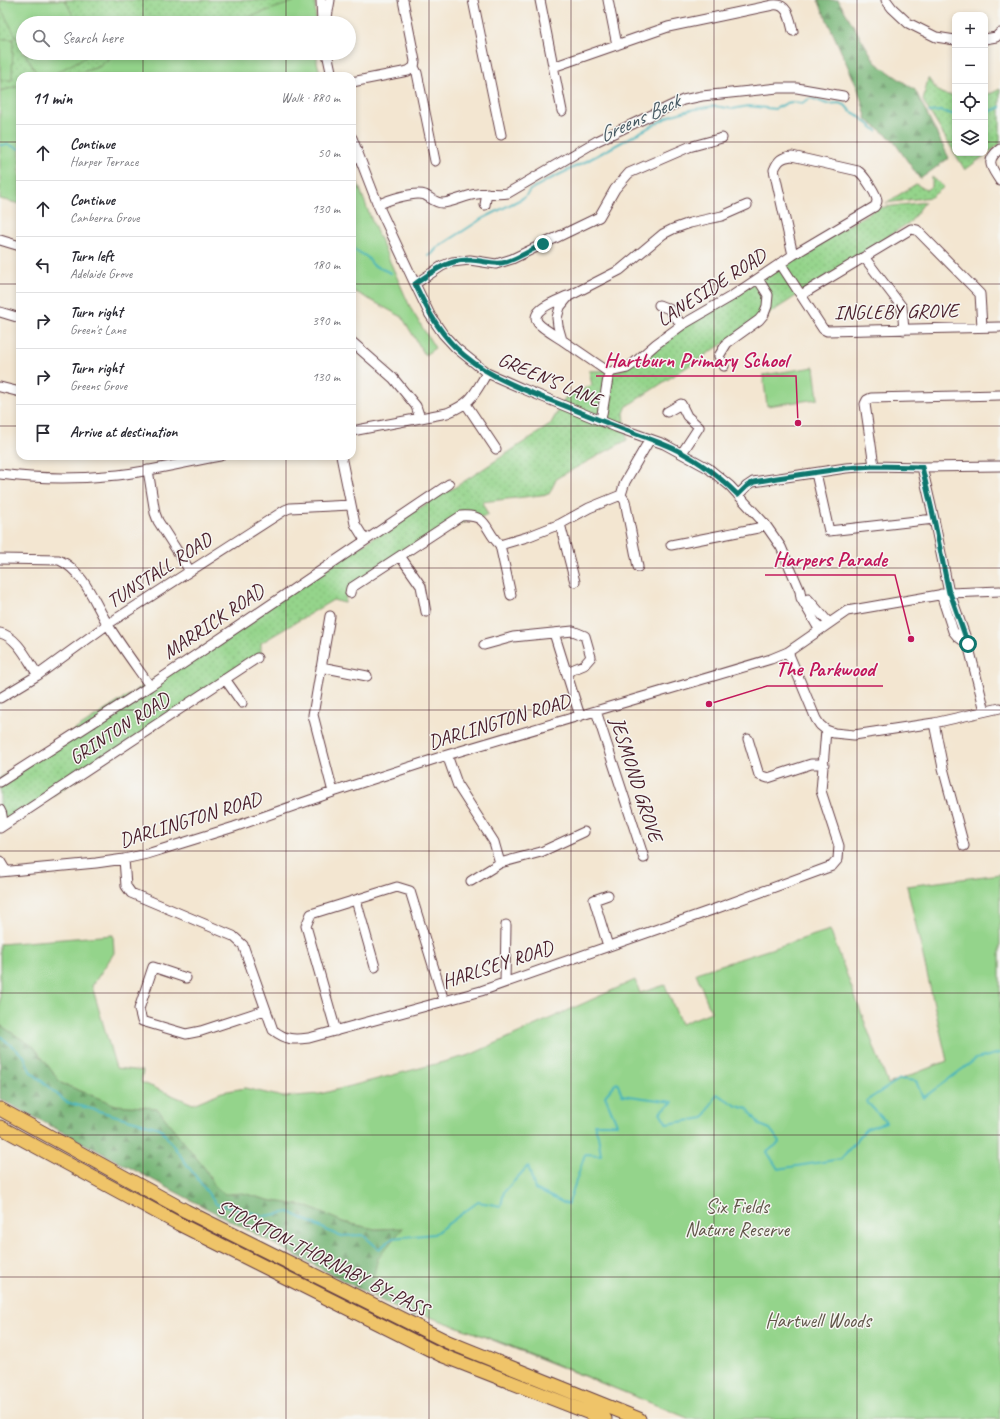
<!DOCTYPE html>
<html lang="en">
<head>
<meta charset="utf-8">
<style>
	body { margin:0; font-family:Caveat,sans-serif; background:#f2f2f3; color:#2b2b33 }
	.controls { position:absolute; right:12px; top:12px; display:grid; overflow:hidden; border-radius:8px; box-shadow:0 2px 6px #0003 }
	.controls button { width:36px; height:36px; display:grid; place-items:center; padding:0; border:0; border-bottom:1px solid #e1e1e2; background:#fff; color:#2b2b33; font:20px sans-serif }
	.stop { position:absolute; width:12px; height:12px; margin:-9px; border:3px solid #0f766e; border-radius:50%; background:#fff }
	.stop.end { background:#0f766e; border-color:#fff; box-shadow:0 1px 4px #0008 }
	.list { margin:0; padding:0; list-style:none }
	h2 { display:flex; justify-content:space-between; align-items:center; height:52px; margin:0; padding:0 16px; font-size:17px }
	h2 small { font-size:13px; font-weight:400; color:#7c7c81 }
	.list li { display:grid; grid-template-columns:26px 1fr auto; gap:12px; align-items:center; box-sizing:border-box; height:56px; padding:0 16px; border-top:1px solid #e1e1e2 }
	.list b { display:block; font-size:15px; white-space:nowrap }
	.list p { margin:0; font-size:13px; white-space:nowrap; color:#7c7c81 }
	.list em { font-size:13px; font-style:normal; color:#7c7c81 }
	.icon { flex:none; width:22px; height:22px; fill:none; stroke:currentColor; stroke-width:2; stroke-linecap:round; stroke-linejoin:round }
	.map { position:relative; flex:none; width:1000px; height:1419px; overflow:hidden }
	.search { position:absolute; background:#fff; box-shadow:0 2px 6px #0003; left:16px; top:16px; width:340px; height:44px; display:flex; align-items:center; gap:10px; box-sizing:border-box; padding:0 14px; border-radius:22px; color:#7c7c81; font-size:15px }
	.panel { position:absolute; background:#fff; box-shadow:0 2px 6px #0003; left:16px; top:72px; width:340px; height:388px; border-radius:12px }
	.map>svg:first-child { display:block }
	.grass { fill:url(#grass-dots); stroke:#6f7a5b }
	.forest { fill:url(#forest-firs); stroke:#606a51 }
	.park { fill:#94d48b; stroke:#6f7a5b }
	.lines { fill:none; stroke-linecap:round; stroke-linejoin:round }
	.stream { stroke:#44b4bc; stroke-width:2 }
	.minor-casing { stroke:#633d44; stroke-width:11 }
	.highway-casing { stroke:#633d44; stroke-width:15 }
	.minor { stroke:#fff; stroke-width:9 }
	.highway { stroke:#efc469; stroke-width:13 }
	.route { stroke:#0f766e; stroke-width:5 }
	.grid { fill:none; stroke:#4a1f2b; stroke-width:1; stroke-opacity:0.55 }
	.labels { text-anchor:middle; stroke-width:3; stroke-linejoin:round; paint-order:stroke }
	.street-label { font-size:20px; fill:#4a1f2b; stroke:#f6f6f2 }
	.park-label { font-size:20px; fill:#605548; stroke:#f6f6f2 }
	.water-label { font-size:21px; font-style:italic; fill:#485b65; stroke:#f6f6f2 }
	.leader { fill:none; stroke:#c2185b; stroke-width:1.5 }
	.callout-dot { fill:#c2185b; stroke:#f6f6f2; stroke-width:1.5 }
	.callout-label { font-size:21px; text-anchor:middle; font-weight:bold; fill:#c2185b; stroke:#f6f6f2; stroke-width:3; stroke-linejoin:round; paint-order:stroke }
</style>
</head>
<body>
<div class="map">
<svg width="1000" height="1419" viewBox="0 0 1000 1419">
	<defs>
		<pattern id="grass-dots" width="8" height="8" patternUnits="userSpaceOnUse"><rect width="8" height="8" fill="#94d48b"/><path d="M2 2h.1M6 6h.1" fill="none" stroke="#81b678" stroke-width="1.8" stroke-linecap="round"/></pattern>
		<pattern id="forest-firs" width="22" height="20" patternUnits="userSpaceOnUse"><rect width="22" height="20" fill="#77b677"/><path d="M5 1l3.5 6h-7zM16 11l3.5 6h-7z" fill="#649362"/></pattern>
	</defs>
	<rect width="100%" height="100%" fill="#f6f6f2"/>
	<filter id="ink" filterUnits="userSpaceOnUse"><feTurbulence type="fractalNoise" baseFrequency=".025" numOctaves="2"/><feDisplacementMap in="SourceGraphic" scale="8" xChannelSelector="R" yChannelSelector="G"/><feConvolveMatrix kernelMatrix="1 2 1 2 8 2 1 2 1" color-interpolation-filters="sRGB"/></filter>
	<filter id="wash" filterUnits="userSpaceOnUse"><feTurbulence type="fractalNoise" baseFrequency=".012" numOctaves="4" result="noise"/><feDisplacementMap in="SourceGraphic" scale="16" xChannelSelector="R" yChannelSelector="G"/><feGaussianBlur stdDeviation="0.9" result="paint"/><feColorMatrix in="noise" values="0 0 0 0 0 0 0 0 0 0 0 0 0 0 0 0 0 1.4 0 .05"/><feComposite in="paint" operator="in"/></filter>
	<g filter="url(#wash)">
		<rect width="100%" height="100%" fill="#f3e6d1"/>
		<!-- grass -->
		<path class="grass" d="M0,0H302L236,23H23V53H115L99,67L69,76H20V86L0,91Z
			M928,78C937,90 939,96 955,95V153H985V94L992,93L1000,89V144L965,170L923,101Z
			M932,177L944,187L931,197L886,203L916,184L926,190L932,186Z
			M925,202L910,222L627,406L624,413L627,440L557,478L549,494L482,502L488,515L461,523L347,591L345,603L333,600L261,643V656L0,831V778L440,495L454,488L550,425L565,398L592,385L589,371L621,370L684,325L877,208Z"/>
		<!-- forest -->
		<path class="forest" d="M818,0H838L876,63L915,90L949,158L920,179L892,139L867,120L858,89Z
			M0,1025L34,1047L61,1083L116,1105L157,1108L206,1170L216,1188L243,1193L268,1200L306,1206L343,1222L375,1229L404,1228L378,1258L692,1419L475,1333L398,1300L416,1312L414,1318L0,1099Z"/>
		<!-- park -->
		<path class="park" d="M4,0H65L77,23H23V49L0,7V2Z
			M299,0H315L316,23H231Z
			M0,39H13L12,80H0Z
			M25,53H93L50,76H38Z
			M116,53H317V62L321,76H69L99,67Z
			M20,86V204L0,199V91Z
			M352,168L372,221L411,309L435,348L425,355L402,317L352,290Z
			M814,367L818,399L767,406L763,375Z
			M1000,874V1419H690L511,1346L416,1312L372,1283L378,1258L403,1228L375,1229L343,1222L306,1206L268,1200L243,1193L225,1194L216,1188L206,1170L157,1108L116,1105L61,1083L34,1047L0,1025V944L113,935L114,953L92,986L116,1068L143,1071L141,1082L193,1104L222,1092L245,1088L283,1097L320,1094L470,1055L635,980L640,993L665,985L681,1024L711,1012L696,973L830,930L888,1084L947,1061L907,886Z"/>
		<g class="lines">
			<!-- stream -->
			<path class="stream" d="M929,112L941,111L955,115
				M985,114L1000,107
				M0,145H9L20,149
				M352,248L367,257L373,265L391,273
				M428,256L432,254L437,248L480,220L525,197L530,190L546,181L583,163L672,115L690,110L714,106L733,109L748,106L775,109L787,103L791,102L802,103L811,98L827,104L839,103L845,105L850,111L856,114L877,131
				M0,1036L24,1056L30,1071L66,1102L160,1128L216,1204L265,1216L289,1212L339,1236L363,1235L379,1249L393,1238L434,1234L478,1202L501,1206L504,1192L528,1166L535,1189L568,1205L585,1154L601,1155L598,1135L594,1124H617L605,1096L617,1082L622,1095L673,1102L660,1112L667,1124L704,1118L717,1094L737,1106L748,1109L760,1125L770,1129L780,1142L767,1152L778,1169L841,1159L866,1129L886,1122L866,1101L900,1079L916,1081L923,1098L976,1059L1000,1053"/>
		</g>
	</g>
	<g filter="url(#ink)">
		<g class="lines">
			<!-- minor casing -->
			<g class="minor-casing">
				<path id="minor" d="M321,0L322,23
					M403,0L415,61L414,67L417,73L435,161
					M473,0L501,135
					M540,0L562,111
					M608,0L617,45
					M886,0L892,8L908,23L936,37L955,40
					M326,23L330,0
					M985,39L996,37L1000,33
					M327,53L332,76
					M553,67L668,27L773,5C788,3 790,19 793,31
					M352,82L408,71L414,67
					M352,138L378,205L415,284L430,315L443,334L456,348L487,373L521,388L616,427L664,444L708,468L730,486L765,524L781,547L800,591L801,598L819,629
					M1000,149C984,161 992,168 1000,181
					M378,205C387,200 415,191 425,195C431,198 435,203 442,203C452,203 466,195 477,194C488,192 498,195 508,193L597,141L683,100L702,96L778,88H797L843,96
					M485,205L487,193
					M0,240L20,246
					M864,257L902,307L904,330
					M780,263L823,329L827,331L1000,327
					M415,284L442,266L452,262L470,260L496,264L512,259L599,217L615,189L629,173L689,147L722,138
					M801,295L911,229L917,230L980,294L982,327
					M659,305L669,309L682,325
					M0,312L20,318
					M562,340C556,336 542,328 538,323C528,310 559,300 567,296
					M352,342L393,378L416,406L420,418
					M724,366L719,356L727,343L759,320L764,314L767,306L768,295L758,279
					M610,373L562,340L558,326L557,318L560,307L569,296L620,270L663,234L673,229L690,223L722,216L747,205
					M0,387L20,392
					M466,404L496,449
					M667,412L681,404L687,416L699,427L682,453
					M601,420L608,378L610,373L613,371L627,368L633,364L656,344L682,325L732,296L793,255L874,207C875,207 877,202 877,201C877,194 863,174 858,171L792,156C782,157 778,160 774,170L793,255
					M352,431L447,413C472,403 474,394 487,373
					M341,456L355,524L365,540
					M874,466L865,404L867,400L871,398L1000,395
					M922,467L934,519L949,593
					M148,470L155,513L158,521L190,571
					M816,473L829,531L934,519
					M0,474C39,479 79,479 118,475C152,471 186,462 220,456
					M621,495L625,501L638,567
					M738,495L747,486L753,482L846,468L874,466L922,467L1000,466
					M560,524L575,582
					M500,545L527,537L560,524L589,508L621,495L625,482L650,439
					M500,545L511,595
					M671,545L758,528L765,524
					M400,556L421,586L426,612
					M0,559L59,560C84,571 95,604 108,625C121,646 136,666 150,686
					M350,593L351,588L461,516C489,514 484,530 500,545
					M950,593L968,644L985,711
					M941,594L953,631L958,637L968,644
					M808,599L829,623
					M330,616L313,715L333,792
					M0,633C18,637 28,661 38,675
					M554,633L580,716
					M484,645L513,637L573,631L585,636L591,657L584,665L567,672
					M788,652L816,719L820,725L826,730L834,733L854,735L934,723L1000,708
					M321,667L367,676
					M225,679L242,703
					M0,698L38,675L108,624L285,510L290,508L351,505
					M596,711L644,858
					M934,723L943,768L964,846
					M748,739L759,775L768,778L811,764H824
					M447,755L458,786L494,842L500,863L541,852L584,832
					M0,782L150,686L449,484
					M0,810C4,816 2,821 0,828
					M0,828L257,658
					M124,859L126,886L131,893L233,936L243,945L273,1030C286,1040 293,1040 309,1038L481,991L712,910L832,866L838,859L839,846L821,791L826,730
					M0,861L6,871
					M0,872L96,863L124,859L147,854L234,827L333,792L447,755L771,659L788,652L847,611L950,593L1000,591
					M471,881L500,863
					M356,900L375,967
					M608,946L594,900L608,895
					M186,978L153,967L139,1009L142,1021L186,1034L201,1031L265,1010
					M505,982L506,925
					M336,1031L306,926L311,914L397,887L410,891L444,1001"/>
			</g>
			<!-- highway casing -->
			<g class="highway-casing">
				<path id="highway" d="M0,1109L186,1211L448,1342L639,1419
					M0,1127L179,1224L441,1355L605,1419"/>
			</g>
			<!-- minor -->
			<use href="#minor" class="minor"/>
			<!-- highway -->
			<use href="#highway" class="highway"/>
		</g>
	</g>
	<g class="lines" filter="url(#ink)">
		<!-- route -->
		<path class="route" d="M543,244C531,250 519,258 506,262C494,266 483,260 470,260C448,259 432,272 415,284C426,307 437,329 455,347C480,372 512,385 544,398C569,407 593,418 618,427C633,433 648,438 663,444C691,455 717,474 738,495L747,486L754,482L777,478L846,468L874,466L922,467L934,519L949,593H950L968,644"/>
	</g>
	<!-- grid -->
	<path class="grid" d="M143,0V23M286,0V23M429,0V1419M571,0V1419M714,0V1419M857,0V1419M143,53V76M286,53V76M0,142H20M352,142H955M985,142H1000M0,284H20M352,284H1000M0,426H20M352,426H1000M143,456V1419M286,456V1419M0,568H1000M0,710H1000M0,851H1000M0,993H1000M0,1135H1000M0,1277H1000"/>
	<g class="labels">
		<!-- street labels -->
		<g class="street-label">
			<text transform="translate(711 287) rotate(-33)" y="7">LANESIDE ROAD</text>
			<text transform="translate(896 311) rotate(-1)" y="7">INGLEBY GROVE</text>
			<text transform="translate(550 379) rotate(23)" y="7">GREEN'S LANE</text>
			<text transform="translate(159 570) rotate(-33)" y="7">TUNSTALL ROAD</text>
			<text transform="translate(213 621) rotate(-34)" y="7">MARRICK ROAD</text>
			<text transform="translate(499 721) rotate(-17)" y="7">DARLINGTON ROAD</text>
			<text transform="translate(119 728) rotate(-33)" y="7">GRINTON ROAD</text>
			<text transform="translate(637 779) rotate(72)" y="7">JESMOND GROVE</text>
			<text transform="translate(190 819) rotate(-17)" y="7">DARLINGTON ROAD</text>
			<text transform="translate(497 964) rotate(-18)" y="7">HARLSEY ROAD</text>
			<text transform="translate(323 1257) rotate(27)" y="7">STOCKTON-THORNABY BY-PASS</text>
		</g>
		<!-- park labels -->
		<g class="park-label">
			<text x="737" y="1213">Six Fields<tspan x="737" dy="23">Nature Reserve</tspan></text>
			<text x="818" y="1327">Hartwell Woods</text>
		</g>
		<!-- water labels -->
		<g class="water-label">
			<text transform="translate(639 118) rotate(-25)" y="7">Greens Beck</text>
		</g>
	</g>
	<!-- callouts -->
	<path class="leader" d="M798 423L796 376H596M911 639L895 575H765M709 704L767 686H883"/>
	<g class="callout-dot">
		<circle cx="798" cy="423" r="4"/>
		<circle cx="911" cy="639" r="4"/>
		<circle cx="709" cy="704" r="4"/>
	</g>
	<g class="callout-label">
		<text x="696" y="367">Hartburn Primary School</text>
		<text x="830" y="566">Harpers Parade</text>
		<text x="825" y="676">The Parkwood</text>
	</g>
</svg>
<div class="controls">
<button>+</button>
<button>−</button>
<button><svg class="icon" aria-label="locate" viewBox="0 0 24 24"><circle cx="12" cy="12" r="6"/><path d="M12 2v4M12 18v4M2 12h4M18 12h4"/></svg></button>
<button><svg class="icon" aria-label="layers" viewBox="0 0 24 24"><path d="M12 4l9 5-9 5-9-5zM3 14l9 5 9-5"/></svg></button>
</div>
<div class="stop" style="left:968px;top:644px"></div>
<div class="stop end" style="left:543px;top:244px"></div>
<div class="search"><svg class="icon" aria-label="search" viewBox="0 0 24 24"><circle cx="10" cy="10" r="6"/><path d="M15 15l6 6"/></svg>Search here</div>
<section class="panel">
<h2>11 min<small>Walk · 880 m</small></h2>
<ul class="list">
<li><svg class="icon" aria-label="ahead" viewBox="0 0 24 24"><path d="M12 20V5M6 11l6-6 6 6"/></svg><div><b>Continue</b><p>Harper Terrace</p></div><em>50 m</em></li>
<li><svg class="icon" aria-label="ahead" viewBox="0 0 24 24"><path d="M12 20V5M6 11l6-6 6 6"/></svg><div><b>Continue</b><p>Canberra Grove</p></div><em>130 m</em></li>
<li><svg class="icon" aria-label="left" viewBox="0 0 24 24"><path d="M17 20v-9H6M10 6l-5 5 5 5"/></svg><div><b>Turn left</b><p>Adelaide Grove</p></div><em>180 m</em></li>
<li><svg class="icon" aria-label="right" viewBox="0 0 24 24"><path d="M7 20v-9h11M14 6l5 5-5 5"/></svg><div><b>Turn right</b><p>Green's Lane</p></div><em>390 m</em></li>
<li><svg class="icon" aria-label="right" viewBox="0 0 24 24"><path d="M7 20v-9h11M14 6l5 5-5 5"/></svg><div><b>Turn right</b><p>Greens Grove</p></div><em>130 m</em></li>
<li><svg class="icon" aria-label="arrive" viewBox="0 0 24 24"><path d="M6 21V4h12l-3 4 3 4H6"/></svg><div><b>Arrive at destination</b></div></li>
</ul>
</section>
</div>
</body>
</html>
